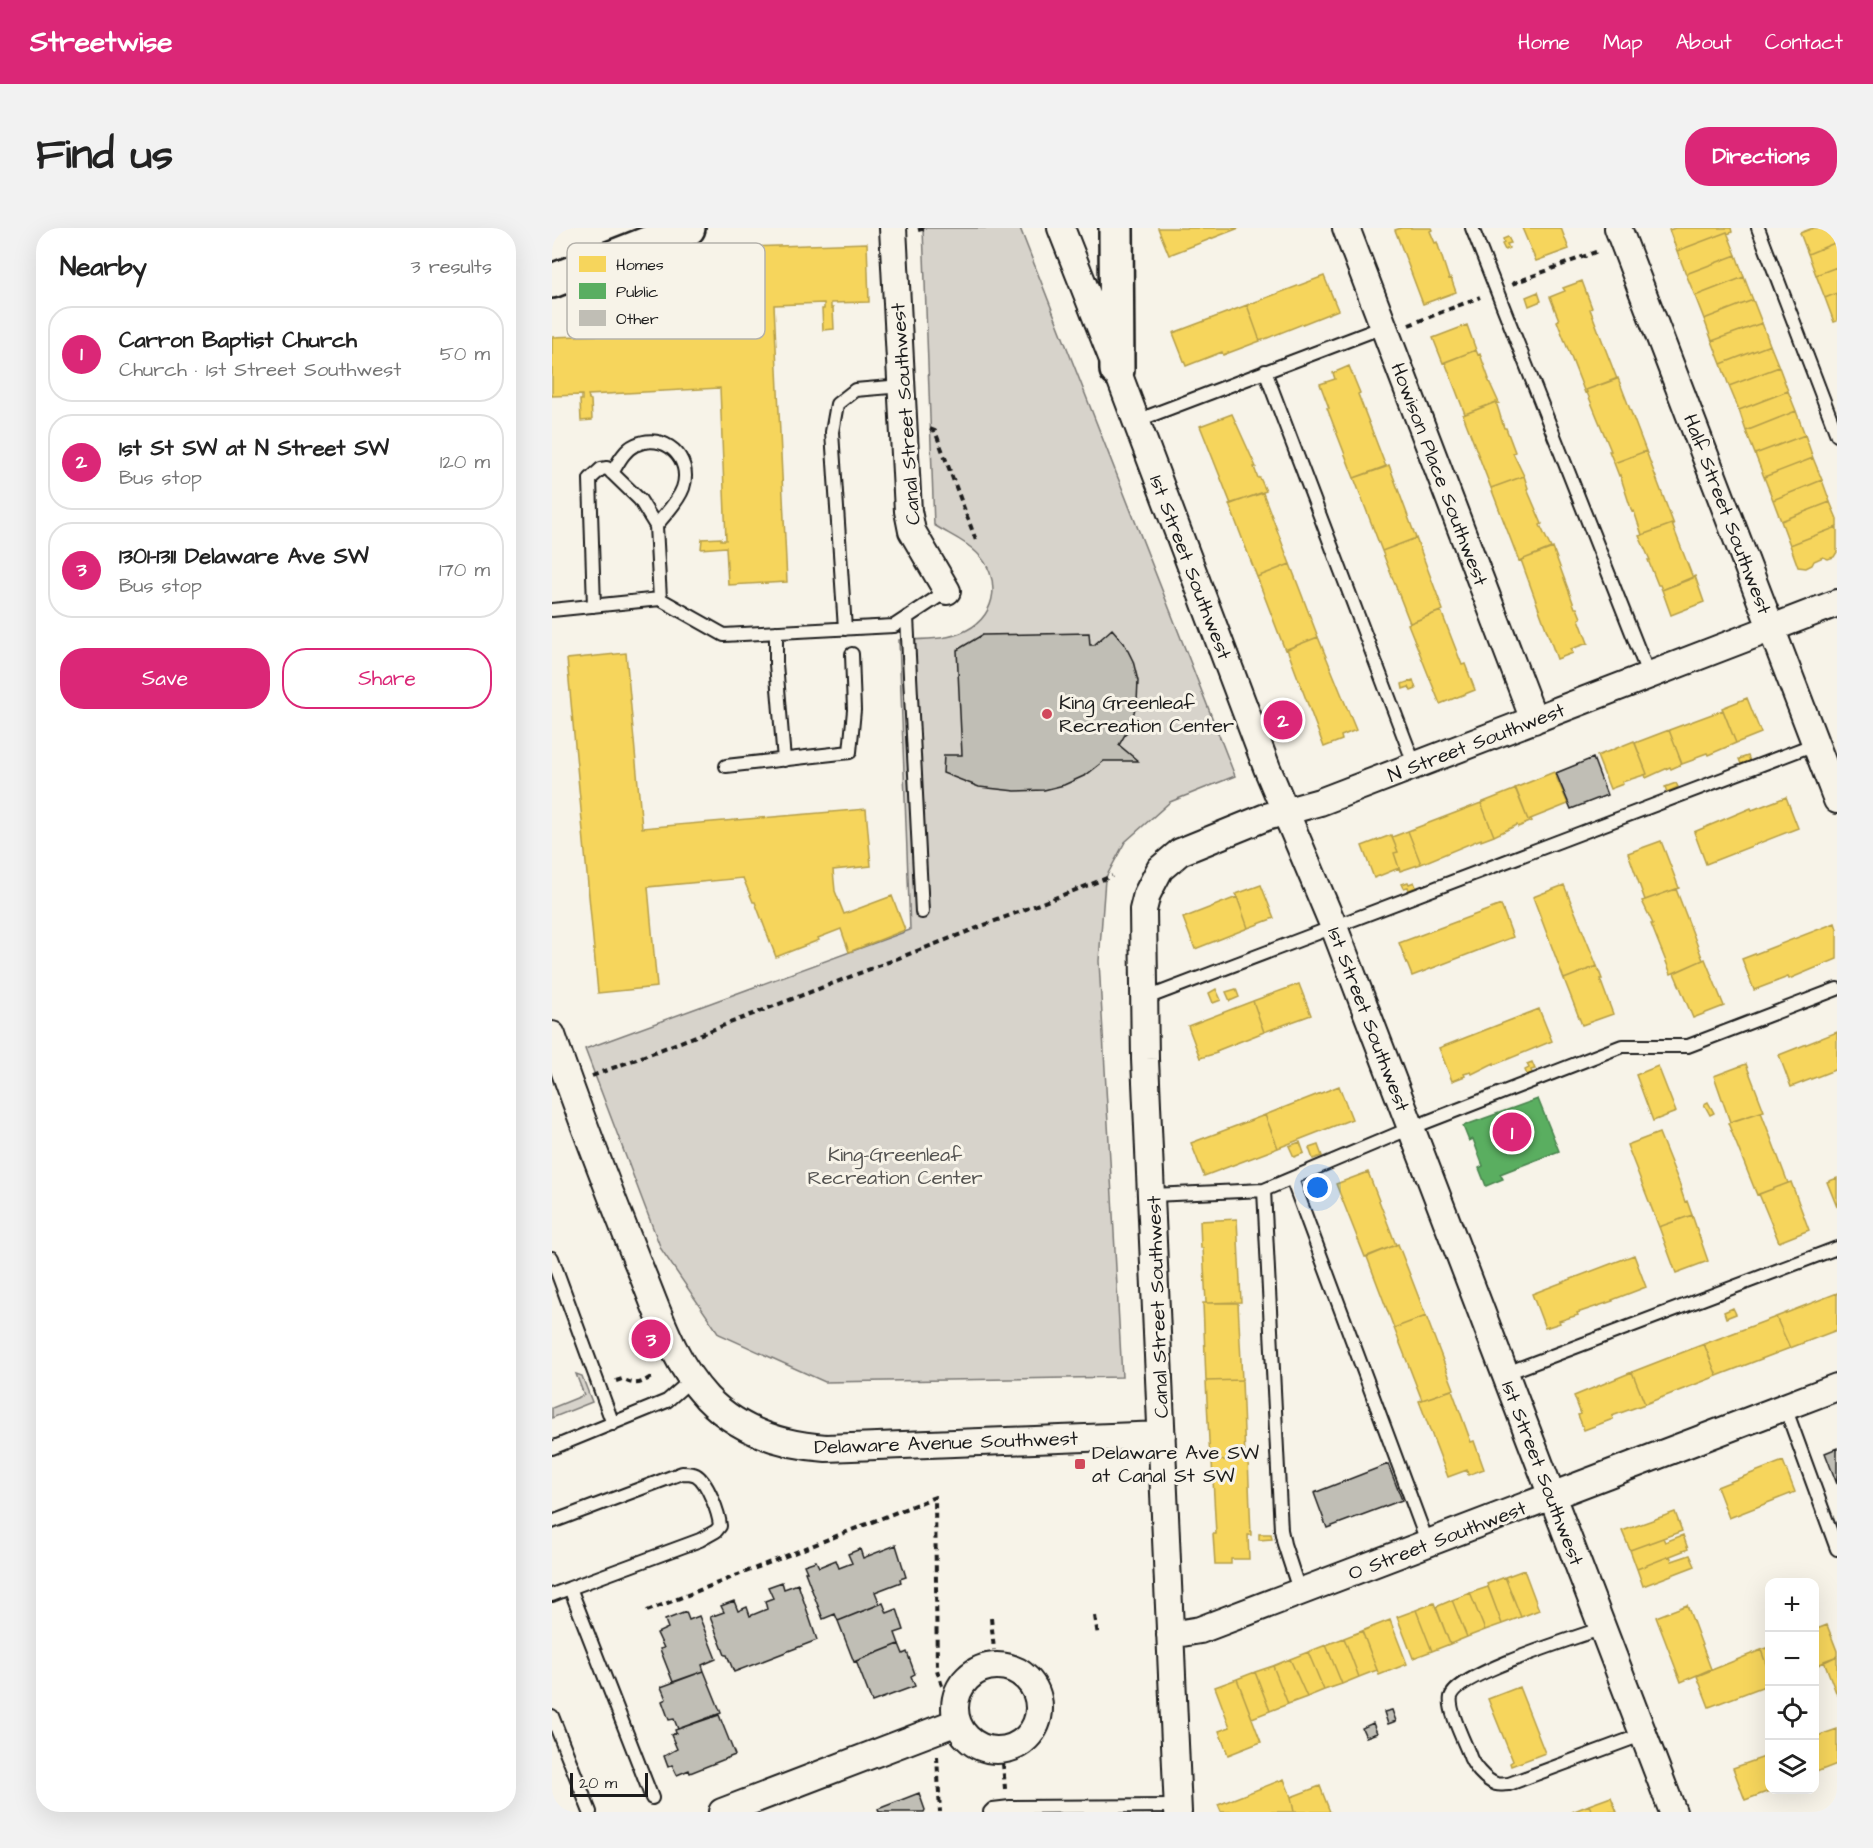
<!DOCTYPE html>
<html lang="en">
<head>
<meta charset="utf-8">
<style>
	body { margin:0; font-family:"Architects Daughter",sans-serif; background:#f2f2f2; color:#222 }
	.controls { position:absolute; right:18px; bottom:18px; display:grid; overflow:hidden; border-radius:12px; box-shadow:0 6px 24px #0002 }
	.controls button { width:54px; height:54px; display:grid; place-items:center; padding:0; border:0; border-bottom:2px solid #e0e0e0; background:#fff; color:#222; font:30px sans-serif }
	.scale { position:absolute; left:18px; bottom:15px; width:78px; box-sizing:border-box; padding-left:6px; border:3px solid #1c1c1c; border-top:0; font-size:16px; line-height:21px; white-space:nowrap; color:#1c1c1c; -webkit-text-stroke:4px #f7f3e8; paint-order:stroke }
	.you { position:absolute; left:766px; top:960px; width:21px; height:21px; margin:-15px; border:4px solid #fff; border-radius:50%; background:#1a73e8; box-shadow:0 0 0 9px #1a73e833 }
	.badge { display:grid; place-items:center; width:39px; height:39px; border-radius:50%; background:#db2777; color:#fff; font-size:20px; font-weight:700 }
	.pin { position:absolute; translate:-50% -50%; border:3px solid #fff; box-shadow:0 2px 6px #0006 }
	.list { margin:0; padding:0; list-style:none }
	h2 { display:flex; justify-content:space-between; align-items:center; height:78px; margin:0; padding:0 24px; font-size:26px }
	h2 small { font-size:20px; font-weight:400; color:#767676 }
	.list li { display:grid; grid-template-columns:39px 1fr auto; gap:18px; align-items:center; box-sizing:border-box; height:96px; margin:0 12px 12px; padding:0 12px; border:2px solid #e0e0e0; border-radius:24px }
	.list b { display:block; font-size:22px; white-space:nowrap }
	.list p { margin:0; font-size:20px; white-space:nowrap; color:#767676 }
	.list em { font-size:20px; font-style:normal; color:#767676 }
	.actions { display:flex; gap:12px; padding:18px 24px }
	.actions a { flex:1; padding:14px 0; border:2px solid #db2777; border-radius:24px; text-align:center; font-size:21px; color:#db2777 }
	.actions .main { background:#db2777; color:#fff }
	.icon { flex:none; width:33px; height:33px; fill:none; stroke:currentColor; stroke-width:2; stroke-linecap:round; stroke-linejoin:round }
	.map { position:relative; flex:none; width:1285px; height:1584px; overflow:hidden; border-radius:24px }
	header { display:flex; align-items:center; gap:36px; box-sizing:border-box; height:84px; padding:0 30px; background:#db2777; color:#fff }
	header strong { font-size:28px }
	nav { display:flex; gap:33px; margin-inline-start:auto; font-size:21px }
	.intro { display:flex; align-items:center; justify-content:space-between; box-sizing:border-box; height:144px; padding:0 36px }
	h1 { margin:0; font-size:42px }
	.button { padding:15px 27px; border-radius:24px; background:#db2777; color:#fff; font-size:21px; font-weight:700 }
	main { display:flex; gap:36px; padding:0 36px }
	aside { flex:1; background:#fff; border-radius:24px; box-shadow:0 6px 24px #0002 }
	.map>svg:first-child { display:block }
	.green { fill:#d7d3cb; stroke:#7a7874; stroke-width:1.5 }
	.homes { fill:#f6d55c; stroke:#b59e49; stroke-width:1.5 }
	.public { fill:#5aae61; stroke:#47824c; stroke-width:1.5 }
	.building { fill:#c0beb5; stroke:#1c1c1c; stroke-width:1.5 }
	.lines { fill:none; stroke-linecap:round; stroke-linejoin:round }
	.service-casing { stroke:#1c1c1c; stroke-width:16 }
	.minor-casing { stroke:#1c1c1c; stroke-width:30 }
	.primary-casing { stroke:#1c1c1c; stroke-width:38 }
	.path { stroke:#1c1c1c; stroke-width:4; stroke-dasharray:6 4.5; stroke-linecap:butt }
	.service { stroke:#f7f3e8; stroke-width:12 }
	.minor { stroke:#f7f3e8; stroke-width:26 }
	.primary { stroke:#f7f3e8; stroke-width:33 }
	.poi-dot { fill:#d1495b; stroke:#f7f3e8; stroke-width:2 }
	.labels { text-anchor:middle; stroke-width:6; stroke-linejoin:round; paint-order:stroke }
	.street-label { font-size:20px; fill:#1c1c1c; stroke:#f7f3e8 }
	.poi-label { font-size:20px; fill:#1c1c1c; stroke:#f7f3e8; text-anchor:start }
	.park-label { font-size:20px; fill:#545351; stroke:#f7f3e8 }
	.key { fill:#f7f3e8; stroke:#b5b2ab; stroke-width:1.5 }
	.key-label { font-size:16px; fill:#1c1c1c }
</style>
</head>
<body>
<header>
<strong>Streetwise</strong>
<nav><a>Home</a><a>Map</a><a>About</a><a>Contact</a></nav>
</header>
<div class="intro"><h1>Find us</h1><a class="button">Directions</a></div>
<main>
<aside>
<h2>Nearby<small>3 results</small></h2>
<ul class="list">
<li><span class="badge">1</span><div><b>Carron Baptist Church</b><p>Church · 1st Street Southwest</p></div><em>50 m</em></li>
<li><span class="badge">2</span><div><b>1st St SW at N Street SW</b><p>Bus stop</p></div><em>120 m</em></li>
<li><span class="badge">3</span><div><b>1301-1311 Delaware Ave SW</b><p>Bus stop</p></div><em>170 m</em></li>
</ul>
<div class="actions"><a class="main">Save</a><a>Share</a></div>
</aside>
<div class="map">
<svg width="1285" height="1584" viewBox="0 0 1285 1584">
	<rect width="100%" height="100%" fill="#f7f3e8"/>
	<filter id="ink" filterUnits="userSpaceOnUse"><feTurbulence type="fractalNoise" baseFrequency=".0167" numOctaves="2"/><feDisplacementMap in="SourceGraphic" scale="12" xChannelSelector="R" yChannelSelector="G"/><feConvolveMatrix kernelMatrix="1 2 1 2 8 2 1 2 1" color-interpolation-filters="sRGB"/></filter>
	<g filter="url(#ink)">
		<!-- green -->
		<path class="green" d="M371,0H468L683,548L618,574L573,614L553,651L547,733L570,1149L273,1154L167,1106L109,1021L33,821L358,702L347,412C369,411 395,413 415,402C446,386 449,348 425,325C414,313 396,306 382,297Z
			M24,1146L30,1148L40,1174L0,1190V1180L32,1167Z"/>
		<!-- homes -->
		<path class="homes" d="M606,0H687L617,27Z
			M849,0H879L880,2L878,3L883,15L885,14L897,51L899,50L904,64L871,76L843,2Z
			M970,0H1009L1017,21L984,33Z
			M1123,0H1179L1180,4L1176,6L1175,4L1125,23L1117,2Z
			M1261,0H1285V14L1256,26L1248,5Z
			M1175,4L1184,27L1134,46L1125,23Z
			M956,9L959,15L955,16L957,20L953,22L950,16L952,15L951,11Z
			M1285,14V39L1264,47L1256,26Z
			M315,15L317,74L279,75V80H281L282,101L271,102L270,81H272V75L222,77L235,354L176,357L174,319L149,321L150,311L169,310V312H174L168,160L36,167L37,171L39,172L40,192L29,193L28,172H30V167L0,168V109L166,103L163,33L178,30V27L194,26V19Z
			M1184,27L1192,49L1143,68L1134,46Z
			M1285,39V65L1273,70L1264,47Z
			M772,48L786,82L708,113L695,77Z
			M1192,49L1201,72L1152,91L1143,68Z
			M1030,53L1040,80L1038,81L1065,151L1034,162L1035,164L1033,165L1005,93L1007,92L998,69L1013,63L1011,60Z
			M986,64L989,73L977,78L974,69Z
			M1285,65V93L1282,94L1273,70Z
			M1201,72L1210,95L1160,113L1152,91Z
			M695,77L708,113L671,127L670,124L634,138L621,105Z
			M1210,95L1218,117L1169,136L1160,113Z
			M915,97L924,122L891,135L881,110Z
			M1218,117L1227,139L1177,158L1169,136Z
			M924,122L926,127L928,126L937,151H936L947,175L944,176V174L913,186L893,134Z
			M797,138L808,165L806,166L834,239L802,250L775,180H777L768,156L783,151L781,145Z
			M1227,139L1236,163L1187,182L1177,158Z
			M1066,150L1094,223L1062,235L1057,223H1059L1034,162Z
			M1236,163L1244,183L1194,203L1187,182Z
			M944,174L952,200H954L963,224L961,225L972,248L939,260L911,187Z
			M1244,183L1253,207L1203,226L1194,203Z
			M680,186L704,239H702L706,250H708L714,263L679,276L648,198Z
			M1253,207L1261,230L1212,249L1203,226Z
			M1094,223L1122,297L1120,296L1090,307L1082,283L1080,284L1068,247L1067,248L1062,235Z
			M1261,230L1270,252L1221,272L1212,249Z
			M837,237L864,310L830,323L802,250Z
			M972,248L976,260L975,261L990,296L988,297L999,320L967,333L939,260Z
			M1270,252L1278,274L1229,293L1221,272Z
			M711,265L738,336L705,349L677,276Z
			M1278,274L1285,291V299L1238,317L1229,293Z
			M1120,296L1141,350L1110,362L1108,357H1106L1096,332H1098L1087,308Z
			M1285,299V324L1282,329L1276,331L1271,329L1262,333L1260,337L1254,340L1246,339L1238,317Z
			M864,310L891,382L858,395L830,323Z
			M1001,320L1023,380H1025L1029,390L1027,391L1036,415L1019,421L1021,425L1005,431L969,332Z
			M738,336L766,409L733,422L705,349Z
			M1143,348L1152,374L1119,387L1110,362Z
			M889,383L910,437L913,436L923,462L888,476L856,396Z
			M766,409L804,502L789,508L790,512L772,519L735,421Z
			M74,425L90,600L314,581L319,638L281,642L283,663L292,686L340,668L353,702L297,724L289,701L266,710L267,712L224,729L203,674H201L191,650L96,659L105,759L46,765L15,431Z
			M861,452L864,461L859,463L857,459L851,461L850,456Z
			M1195,470L1209,505L1184,515L1170,480Z
			M1171,482L1184,515L1156,527L1155,525L1144,529V531L1130,536L1117,502Z
			M1117,502L1130,536L1119,541L1118,539L1094,550L1093,547L1095,546L1083,515Z
			M1082,513L1095,546L1070,554L1071,556L1058,561L1045,528Z
			M1196,528L1198,533L1189,536L1187,531Z
			M1002,544L1016,576L976,592L963,560Z
			M1124,555L1126,559L1115,564L1113,559Z
			M964,561L976,592L979,591L980,593L966,599L965,597L942,608L929,575Z
			M1234,569L1246,600L1154,636L1142,604L1199,580L1200,582Z
			M929,575L942,608L929,613V611L869,636L856,603Z
			M856,603L869,636L848,643L842,625L846,624L840,609Z
			M839,607L846,624L842,625L847,640L822,650L810,618Z
			M1109,613L1127,660L1093,672L1076,625Z
			M856,654L857,656L862,654L864,659L857,662L856,659L852,660L850,656Z
			M709,657L722,690L696,700L684,666Z
			M1012,657L1045,738L1012,751L981,669Z
			M1124,661L1151,732L1119,746L1099,696H1101L1090,673Z
			M685,669L696,700L643,721L631,690Z
			M949,677L961,709L860,748L847,715Z
			M1283,695L1285,701V731L1237,751L1236,749L1202,762L1190,731Z
			M1153,731L1172,778L1141,790L1122,745Z
			M1045,738L1050,751H1048L1061,786L1030,797L1012,751Z
			M747,756L759,787L712,804L701,773Z
			M664,761L669,772L661,775L657,765Z
			M684,761L687,769L678,773L674,764Z
			M701,773L712,804L664,823L665,825L648,830L636,798Z
			M987,781L1000,813L942,837V835L920,846L919,844L912,846L913,848L900,853L887,820Z
			M1285,804V841L1239,859L1227,827Z
			M980,834L983,841L979,842L980,845L975,847L973,842L977,840L975,836Z
			M1194,836L1212,883L1178,894L1162,848Z
			M1106,838L1124,884L1101,893L1084,847Z
			M787,858L800,891L726,920L713,887Z
			M1156,874L1162,885L1158,887L1152,876Z
			M1209,884L1236,955L1205,967L1176,895Z
			M713,887L726,920L652,948L639,915Z
			M1107,905L1130,962H1129L1133,974L1135,973L1140,987L1107,999L1075,917Z
			M748,914L752,925L742,929L737,918Z
			M766,917L770,928L761,931L757,920Z
			M816,944L844,1017L813,1029L784,956Z
			M1285,950V979L1275,954Z
			M1239,954L1257,1002L1227,1014L1207,966Z
			M1140,987L1156,1033L1124,1045L1107,999Z
			M685,991L689,1074L654,1075L651,1020H649L648,993Z
			M846,1016L874,1088L842,1100L815,1029Z
			M1082,1027L1094,1059L1060,1072L1061,1073L1025,1085L1026,1087L1007,1093L1008,1095L993,1100L980,1066Z
			M1285,1065V1102L1238,1120L1224,1089Z
			M651,1075H686L690,1152L654,1153Z
			M1181,1080L1184,1086L1174,1090L1172,1084Z
			M874,1088L902,1161L870,1172L842,1100Z
			M1224,1089L1238,1120L1165,1148L1152,1116Z
			M1152,1116L1165,1148L1093,1176L1080,1144Z
			M1080,1144L1093,1176L1060,1188L1061,1191L1032,1202L1026,1187L1029,1186L1022,1168Z
			M690,1152L693,1230L658,1233L654,1153Z
			M900,1162L919,1214L922,1213L932,1241L916,1247L915,1242L896,1249L867,1173Z
			M696,1230L699,1307H696L697,1331H679V1336H663L661,1306H664L660,1233Z
			M1231,1233L1243,1264L1177,1290L1165,1259Z
			M1123,1284L1130,1303L1078,1322L1070,1303Z
			M707,1306H719L720,1311L707,1312Z
			M1131,1307L1136,1321L1085,1341L1078,1322L1111,1310L1113,1314Z
			M1138,1327L1143,1338L1091,1358L1085,1341L1118,1328L1120,1333Z
			M972,1342L987,1382L969,1389L953,1349Z
			M953,1349L969,1389L950,1396L935,1356Z
			M936,1359L950,1396L933,1402L918,1365Z
			M918,1365L933,1402L915,1409L900,1372Z
			M900,1372L915,1409L898,1416L884,1379Z
			M882,1375L898,1416L880,1423L864,1382Z
			M1135,1377L1159,1441L1129,1454L1104,1389Z
			M864,1382L880,1423L861,1430L845,1389Z
			M838,1392L855,1436L827,1447L810,1403Z
			M1275,1397L1285,1423V1428L1262,1439V1402Z
			M810,1403L825,1442L807,1449L792,1410Z
			M792,1410L807,1449L790,1456L774,1417Z
			M774,1417L790,1456L772,1462L756,1424Z
			M1218,1419V1447L1209,1422Z
			M1209,1422L1218,1447V1456L1157,1479L1145,1448Z
			M756,1424L772,1462L755,1469L738,1431Z
			M1285,1428V1467L1272,1433Z
			M738,1431L755,1469L736,1476L721,1438Z
			M721,1438L736,1476L718,1483L703,1444Z
			M703,1444L718,1483L700,1490L685,1451Z
			M685,1451L709,1514L676,1527L667,1503L678,1499L663,1459Z
			M967,1459L993,1525L959,1538L958,1535L961,1533L936,1471Z
			M1285,1501V1536L1262,1545V1509Z
			M1218,1527V1562H1220L1193,1572L1181,1540Z
			M732,1551L739,1569L742,1584H669L666,1577Z
			M768,1558L778,1584H742L739,1569Z
			M1059,1569L1065,1584H1040L1037,1577Z
			M1037,1577L1040,1584H1020Z"/>
		<!-- public -->
		<path class="public" d="M986,871L1007,923L948,946L951,951L934,958L927,940L931,938L921,911L917,913L911,898Z"/>
		<!-- building -->
		<path class="building" d="M560,401L572,415L581,433L586,453L585,474L578,498L567,517L586,533H552L534,547L512,557L492,562L463,563L427,559L391,545L392,527H410L405,422L430,407L537,405L538,417H542Z
			M1041,530L1055,567L1019,581L1004,545Z
			M1285,1220V1256L1273,1225Z
			M836,1236L850,1272L775,1300L762,1265Z
			M344,1317L354,1349L348,1351L349,1354L323,1364L328,1376L286,1393L283,1386L271,1391L253,1344H255L252,1337L264,1333L267,1339L284,1332L287,1340L300,1335L296,1326L308,1321L311,1330Z
			M230,1354L232,1361L246,1356L265,1412L182,1444L175,1427H173L158,1389L172,1384L169,1378L182,1373L186,1383L195,1379L198,1388L215,1381L213,1373L221,1370L216,1359Z
			M331,1375L335,1385L345,1381L352,1402L343,1405L347,1416L302,1434L286,1393Z
			M134,1384L137,1392L147,1388L164,1431L150,1437L152,1443L121,1454L108,1421L112,1420L105,1405L116,1400L113,1392Z
			M347,1416L351,1426L355,1424L363,1446L359,1448L363,1458L320,1474L304,1433Z
			M152,1443L169,1485L126,1501L122,1491L117,1492L110,1473L114,1471L109,1459Z
			M840,1482L844,1493L836,1496L832,1484Z
			M167,1487L183,1527L138,1545L137,1542L125,1547L120,1537L116,1539L112,1528L125,1521L119,1507L124,1505L123,1502Z
			M821,1495L825,1505L814,1509L810,1500Z
			M367,1565L373,1582L372,1584H327L326,1581Z"/>
		<g class="lines">
			<!-- service casing -->
			<g class="service-casing">
				<path id="service" d="M920,0L1097,448
					M1206,0L1285,207
					M713,143L863,538
					M584,193L831,99
					M60,245C66,235 72,222 83,217C112,203 141,230 131,260C126,274 113,286 104,298
					M42,378L38,251L49,241L55,240L88,272L104,298L108,371
					M0,382L108,371L172,407L342,398L395,363
					M355,389L370,684
					M293,401L280,204L285,176L303,162L350,158
					M224,404V436L232,532
					M174,538L298,524L302,482L300,426
					M592,771L1263,516
					M740,951L876,1316
					M712,962L729,1302L732,1316L748,1365
					M600,967L712,962L859,900L1070,818H1136L1285,761
					M0,1030L61,1196
					M952,1146L1285,1020
					M1233,1179L1285,1321
					M0,1220L115,1173L140,1151
					M0,1294L130,1245C135,1245 140,1245 144,1247C155,1253 167,1285 168,1298L164,1303L148,1312L18,1360L100,1570
					M0,1367L18,1360
					M1051,1400C1025,1409 905,1446 899,1469C896,1482 912,1513 917,1526C920,1537 933,1552 944,1556C948,1557 953,1556 957,1556L1092,1506
					M0,1488L38,1584
					M438,1584L441,1581L458,1579L625,1578"/>
			</g>
			<!-- minor casing -->
			<g class="minor-casing">
				<path id="minor" d="M341,0L356,283L360,303L395,363
					M509,0L565,142L715,540L782,699L1121,1584
					M794,0L982,492
					M1066,0L1285,572
					M0,807C26,883 55,958 85,1033C105,1080 119,1131 155,1170C187,1203 230,1217 274,1220L610,1207
					M618,1407L648,1402L1285,1159
					M403 1480a42 42 0 1 1 84 0a42 42 0 1 1-84 0Z
					M170,1584L405,1494
					M626,1584L593,831L591,682L595,666L608,641L628,624L714,589L768,574L1285,375"/>
			</g>
			<!-- primary casing -->
			<g class="primary-casing">
				<path id="primary" d="M564,0L565,142
					M0,53L136,0"/>
			</g>
			<!-- path -->
			<path class="path" d="M366,2L374,0
				M960,56L1046,23
				M857,97L928,69
				M378,201L383,203L425,315
				M40,848L560,648
				M64,1153L70,1151C82,1157 87,1157 99,1149
				M95,1383L383,1269L385,1442L391,1461
				M543,1388L546,1408
				M439,1390L442,1422
				M385,1528L388,1584
				M451,1535L453,1561"/>
			<!-- service -->
			<use href="#service" class="service"/>
			<!-- minor -->
			<use href="#minor" class="minor"/>
			<!-- primary -->
			<use href="#primary" class="primary"/>
		</g>
	</g>
	<!-- markers -->
	<g class="poi-dot">
		<circle cx="495" cy="486" r="6"/>
		<rect x="522" y="1230" width="12" height="12" rx="3"/>
	</g>
	<g class="labels">
		<!-- street labels -->
		<g class="street-label">
			<text transform="translate(353 186) rotate(-94)" y="7">Canal Street Southwest</text>
			<text transform="translate(888 246) rotate(69)" y="7">Howison Place Southwest</text>
			<text transform="translate(1176 286) rotate(69)" y="7">Half Street Southwest</text>
			<text transform="translate(639 339) rotate(69)" y="7">1st Street Southwest</text>
			<text transform="translate(924 514) rotate(-21)" y="7">N Street Southwest</text>
			<text transform="translate(817 791) rotate(69)" y="7">1st Street Southwest</text>
			<text transform="translate(605 1079) rotate(-92)" y="7">Canal Street Southwest</text>
			<text transform="translate(394 1214) rotate(-2)" y="7">Delaware Avenue Southwest</text>
			<text transform="translate(991 1245) rotate(69)" y="7">1st Street Southwest</text>
			<text transform="translate(885 1312) rotate(-21)" y="7">O Street Southwest</text>
		</g>
		<!-- poi labels -->
		<g class="poi-label">
			<text x="507" y="481">King Greenleaf<tspan x="507" dy="23">Recreation Center</tspan></text>
			<text x="540" y="1231">Delaware Ave SW<tspan x="540" dy="23">at Canal St SW</tspan></text>
		</g>
		<!-- park labels -->
		<g class="park-label">
			<text x="343" y="933">King-Greenleaf<tspan x="343" dy="23">Recreation Center</tspan></text>
		</g>
	</g>
	<!-- legend -->
	<rect x="15" y="15" width="198" height="96" rx="9" class="key"/>
	<rect x="27" y="28" width="27" height="16" fill="#f6d55c"/>
	<rect x="27" y="55" width="27" height="16" fill="#5aae61"/>
	<rect x="27" y="82" width="27" height="16" fill="#c0beb5"/>
	<g class="key-label">
		<text x="64" y="42">Homes</text>
		<text x="64" y="69">Public</text>
		<text x="64" y="96">Other</text>
	</g>
</svg>
<div class="controls">
<button>+</button>
<button>−</button>
<button><svg class="icon" aria-label="locate" viewBox="0 0 24 24"><circle cx="12" cy="12" r="6"/><path d="M12 2v4M12 18v4M2 12h4M18 12h4"/></svg></button>
<button><svg class="icon" aria-label="layers" viewBox="0 0 24 24"><path d="M12 4l9 5-9 5-9-5zM3 14l9 5 9-5"/></svg></button>
</div>
<div class="scale">20 m</div>
<div class="you"></div>
<div class="pin badge" style="left:960px;top:904px">1</div>
<div class="pin badge" style="left:731px;top:492px">2</div>
<div class="pin badge" style="left:99px;top:1111px">3</div>
</div>
</main>
</body>
</html>
